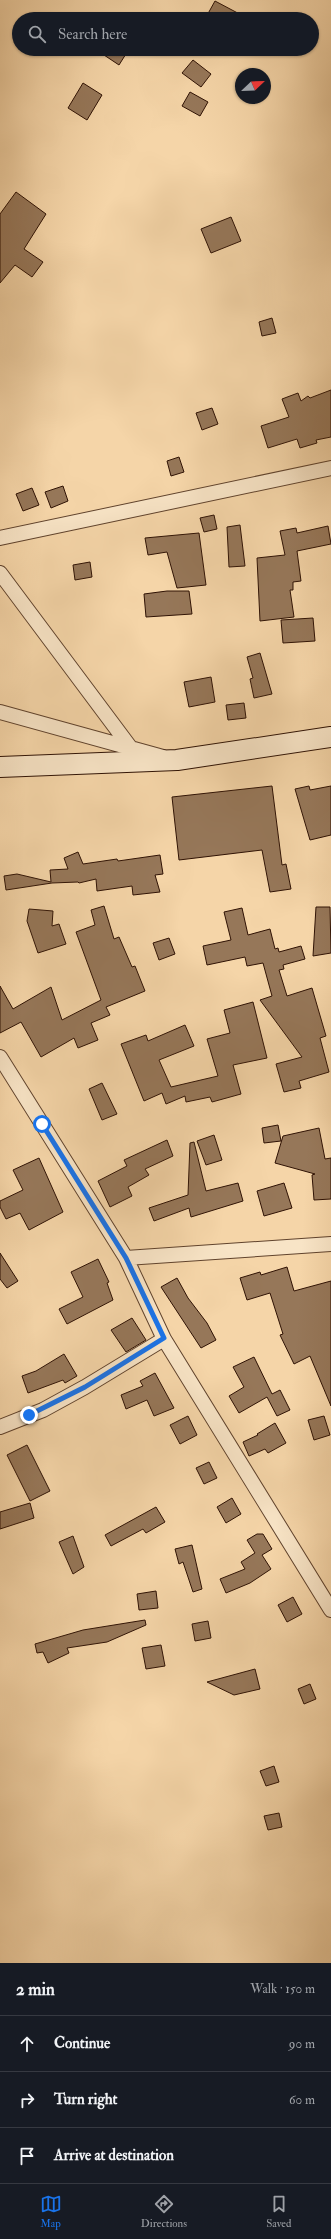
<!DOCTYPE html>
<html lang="en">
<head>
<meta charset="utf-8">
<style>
	body { margin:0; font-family:"IM FELL Double Pica",serif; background:#20242c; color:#f1f3f6 }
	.compass { position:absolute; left:235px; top:68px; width:36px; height:36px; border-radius:50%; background:#171b24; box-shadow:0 1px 3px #0004; rotate:67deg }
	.stop { position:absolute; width:12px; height:12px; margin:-9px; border:3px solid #1a73e8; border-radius:50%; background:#fff }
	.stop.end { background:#1a73e8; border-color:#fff; box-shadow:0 1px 4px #0008 }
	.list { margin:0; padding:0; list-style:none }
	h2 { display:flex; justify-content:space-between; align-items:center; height:52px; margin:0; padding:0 16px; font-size:17px }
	h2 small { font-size:13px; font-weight:400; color:#9ea1a6 }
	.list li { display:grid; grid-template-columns:26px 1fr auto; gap:12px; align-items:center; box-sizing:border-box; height:56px; padding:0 16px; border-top:1px solid #363941 }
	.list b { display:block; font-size:15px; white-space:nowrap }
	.list em { font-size:13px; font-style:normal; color:#9ea1a6 }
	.icon { flex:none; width:22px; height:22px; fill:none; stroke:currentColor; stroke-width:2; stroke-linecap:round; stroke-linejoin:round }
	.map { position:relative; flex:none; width:331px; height:1963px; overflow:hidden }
	.search { position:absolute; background:#171b24; box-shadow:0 1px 3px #0004; left:12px; right:12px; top:12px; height:44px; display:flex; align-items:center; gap:10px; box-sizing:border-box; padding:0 14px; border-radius:22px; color:#9ea1a6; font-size:15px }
	.sheet { height:220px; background:#171b24 }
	nav { display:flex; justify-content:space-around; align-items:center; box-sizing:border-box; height:56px; border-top:1px solid #363941; background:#171b24; font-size:11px; color:#9ea1a6 }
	nav a { display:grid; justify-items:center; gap:2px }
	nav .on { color:#1a73e8 }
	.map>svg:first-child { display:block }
	.building { fill:#967759; stroke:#2f1204 }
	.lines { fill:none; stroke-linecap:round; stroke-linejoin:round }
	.minor-casing { stroke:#60432d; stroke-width:16 }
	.secondary-casing { stroke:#2f1204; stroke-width:22 }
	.minor { stroke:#f8e4c6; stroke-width:14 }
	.secondary { stroke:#f8e4c6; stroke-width:20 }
	.route { stroke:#1a73e8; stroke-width:5 }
</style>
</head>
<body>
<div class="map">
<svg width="331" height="1963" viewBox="0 0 331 1963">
	<rect width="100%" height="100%" fill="#f5d5a8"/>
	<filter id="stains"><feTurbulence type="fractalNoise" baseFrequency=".005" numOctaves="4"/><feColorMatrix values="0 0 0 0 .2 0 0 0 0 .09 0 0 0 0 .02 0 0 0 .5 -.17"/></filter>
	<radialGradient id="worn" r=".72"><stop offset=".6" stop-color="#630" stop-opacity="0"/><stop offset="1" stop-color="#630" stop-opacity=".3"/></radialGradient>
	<!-- building -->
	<path class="building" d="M215,1L249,19H205Z
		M95,49H129L119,65Z
		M193,60L211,74L201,87L182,73Z
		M83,83L102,95L87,120L68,108Z
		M190,92L208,102L200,116L182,106Z
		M16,192L46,214L24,249L43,262L32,277L15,265L0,283V214Z
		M231,217L241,241L211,253L201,229Z
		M272,318L276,333L262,336L259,322Z
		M331,390V437L316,440L317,443L300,448L297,439L268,448L261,426L289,417L282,399L298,393L301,401L308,396L310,398Z
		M212,408L218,424L202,430L196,413Z
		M179,457L184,472L171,476L167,461Z
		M63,486L68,501L51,508L45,492Z
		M32,488L39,505L23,511L16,494Z
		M214,515L217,529L204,532L200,518Z
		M240,525L245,566L229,567L227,527Z
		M328,526L331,544L297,551L301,581L293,582V590H290L294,617L260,621L257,558L285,555L280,531L296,528L297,533Z
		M199,533L206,585L177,588L167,552L148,555L145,538Z
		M90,562L92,577L75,580L73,565Z
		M167,591H189L192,614L146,617L144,594Z
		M313,618L315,641L283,643L281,620Z
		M260,653L272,694L254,698L250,679L253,678L247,657Z
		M211,677L215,702L189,707L184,682Z
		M244,703L246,718L228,720L226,705Z
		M272,786L282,865L286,864L291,889L270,892L262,850L179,860L172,797Z
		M309,786L310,790L331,786V835L310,840L295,789Z
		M78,852L83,864L117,859L118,861L160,855L163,874L155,875L160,892L133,895L132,886L97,891L96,879L79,883L78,882L52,883L6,890L4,876L17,874L51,882L50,870L68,869L64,858Z
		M104,906L114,939L119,937L132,967L135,966L145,991L106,1007L110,1015L91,1023L98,1040L78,1048L74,1038L41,1057L21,1022L0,1033V986L13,1009L51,987L62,1020L101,1000L76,932L95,925L91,910Z
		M316,907H330L331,953L313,956Z
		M242,908L248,935L270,929L275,949L278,948L279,952L301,946L305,959L283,965L284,969L279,970L287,996L312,988L326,1036L320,1038L329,1072L299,1081L301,1088L284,1092L276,1064L302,1057L260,1000L272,996L263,963L247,966L245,957L207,965L203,946L231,940L224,912Z
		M29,909L53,911L52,926L59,924L66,944L38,953L27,921Z
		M169,938L175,954L159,960L153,943Z
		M253,1002L267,1058L233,1065L241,1094L212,1102L210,1097L186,1102L185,1096L166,1104L162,1093L144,1101L121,1044L146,1035L148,1041L185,1025L194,1046L159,1060L171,1087L218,1076L207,1039L230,1033L224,1010Z
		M102,1083L117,1114L102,1120L89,1089Z
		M278,1125L281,1141L264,1143L262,1128Z
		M319,1128L325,1159L331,1158V1199L314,1200L312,1175L315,1174L275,1163L283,1136Z
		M214,1135L222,1160L206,1165L197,1141Z
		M167,1140L173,1156L145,1169L149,1175L128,1187L132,1196L110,1207L98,1181L127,1166L124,1160Z
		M194,1142L206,1191L238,1183L243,1201L191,1217L189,1208L154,1221L149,1208L188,1195L190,1143Z
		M39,1158L63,1212L29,1230L20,1213L6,1219L0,1207V1201L23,1190L13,1170Z
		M284,1183L292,1208L264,1216L257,1191Z
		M0,1253L18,1281L7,1288L0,1279Z
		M98,1259L109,1282L107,1283L113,1300L67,1324L59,1309L83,1297L71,1272Z
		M287,1267L294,1291L331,1281V1406L310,1356L294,1364L280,1335L283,1334L270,1293L247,1300L240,1278L260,1272L261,1275Z
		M177,1278L188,1298L207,1323L216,1340L201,1348L161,1287Z
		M132,1318L146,1340L126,1352L111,1330Z
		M64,1354L77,1376L65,1383L63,1380L28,1393L22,1376L36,1371Z
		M254,1357L272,1394L280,1390L290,1410L277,1416L267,1397L239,1413L229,1396L244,1387L233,1367Z
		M155,1373L174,1408L154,1416L147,1400L126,1409L121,1395L143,1386L140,1381Z
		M188,1416L197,1435L180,1444L170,1425Z
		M324,1416L330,1435L314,1440L308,1420Z
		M275,1423L286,1443L268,1453L265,1449L249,1456L243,1442L258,1435L257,1434Z
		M27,1445L50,1491L30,1501L7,1455Z
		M209,1462L217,1478L204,1484L196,1468Z
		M232,1498L241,1514L226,1523L217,1507Z
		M30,1503L34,1518L0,1529V1512Z
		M156,1507L165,1522L146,1533L143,1529L111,1546L105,1535Z
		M257,1534H263L272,1549L262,1555L271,1569L250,1583L226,1593L220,1579L245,1569L241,1562L255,1553L247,1540Z
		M73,1536L84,1567L73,1574L59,1542Z
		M192,1545L202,1589L193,1592L183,1562L179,1564L175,1549Z
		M156,1591L158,1608L139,1610L137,1594Z
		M293,1597L302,1614L287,1622L278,1605Z
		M145,1620L146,1625L107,1642L67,1648L69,1653L48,1663L43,1652L37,1653L35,1644L83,1630Z
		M208,1621L211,1638L195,1641L192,1624Z
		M161,1645L165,1666L146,1669L142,1648Z
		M255,1669L260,1689L234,1695L207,1682Z
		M310,1684L316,1699L304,1704L298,1689Z
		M274,1766L279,1782L266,1786L260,1771Z
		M279,1813L282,1827L268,1830L264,1816Z"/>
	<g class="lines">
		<!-- minor casing -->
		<g class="minor-casing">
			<path id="minor" d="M0,538L331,468
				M0,573L130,747
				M0,712L163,757
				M0,1057L126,1258L164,1339L331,1610
				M126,1258L331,1244
				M0,1427L43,1410L85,1387L164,1339"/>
		</g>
		<!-- secondary casing -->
		<g class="secondary-casing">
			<path id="secondary" d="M0,767L177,760L331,737"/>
		</g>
		<!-- minor -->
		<use href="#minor" class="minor"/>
		<!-- secondary -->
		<use href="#secondary" class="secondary"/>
	</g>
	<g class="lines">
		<!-- route -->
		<path class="route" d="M29,1415L85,1387L164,1338L126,1258L42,1124"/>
	</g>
	<rect width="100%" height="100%" filter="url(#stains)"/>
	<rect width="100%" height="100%" fill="url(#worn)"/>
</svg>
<svg class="compass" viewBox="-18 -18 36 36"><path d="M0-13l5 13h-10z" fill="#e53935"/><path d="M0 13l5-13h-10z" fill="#9ea1a6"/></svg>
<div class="stop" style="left:42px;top:1124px"></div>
<div class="stop end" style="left:29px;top:1415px"></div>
<div class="search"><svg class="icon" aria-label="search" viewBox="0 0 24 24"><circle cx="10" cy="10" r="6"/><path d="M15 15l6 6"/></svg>Search here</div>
</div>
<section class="sheet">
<h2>2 min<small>Walk · 150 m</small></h2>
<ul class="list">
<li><svg class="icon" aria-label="ahead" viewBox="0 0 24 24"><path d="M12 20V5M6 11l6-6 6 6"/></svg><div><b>Continue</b></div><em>90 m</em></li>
<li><svg class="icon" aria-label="right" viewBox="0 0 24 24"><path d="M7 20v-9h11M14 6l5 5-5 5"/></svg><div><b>Turn right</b></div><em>60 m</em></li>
<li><svg class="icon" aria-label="arrive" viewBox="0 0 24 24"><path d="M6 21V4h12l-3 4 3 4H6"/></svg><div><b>Arrive at destination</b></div></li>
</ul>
</section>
<nav>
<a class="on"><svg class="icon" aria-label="map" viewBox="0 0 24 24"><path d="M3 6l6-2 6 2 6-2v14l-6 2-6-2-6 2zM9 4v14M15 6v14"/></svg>Map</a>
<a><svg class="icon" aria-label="directions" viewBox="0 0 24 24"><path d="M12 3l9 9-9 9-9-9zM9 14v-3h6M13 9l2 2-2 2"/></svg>Directions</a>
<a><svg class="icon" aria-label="saved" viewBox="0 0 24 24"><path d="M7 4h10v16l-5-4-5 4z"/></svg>Saved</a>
</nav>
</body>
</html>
